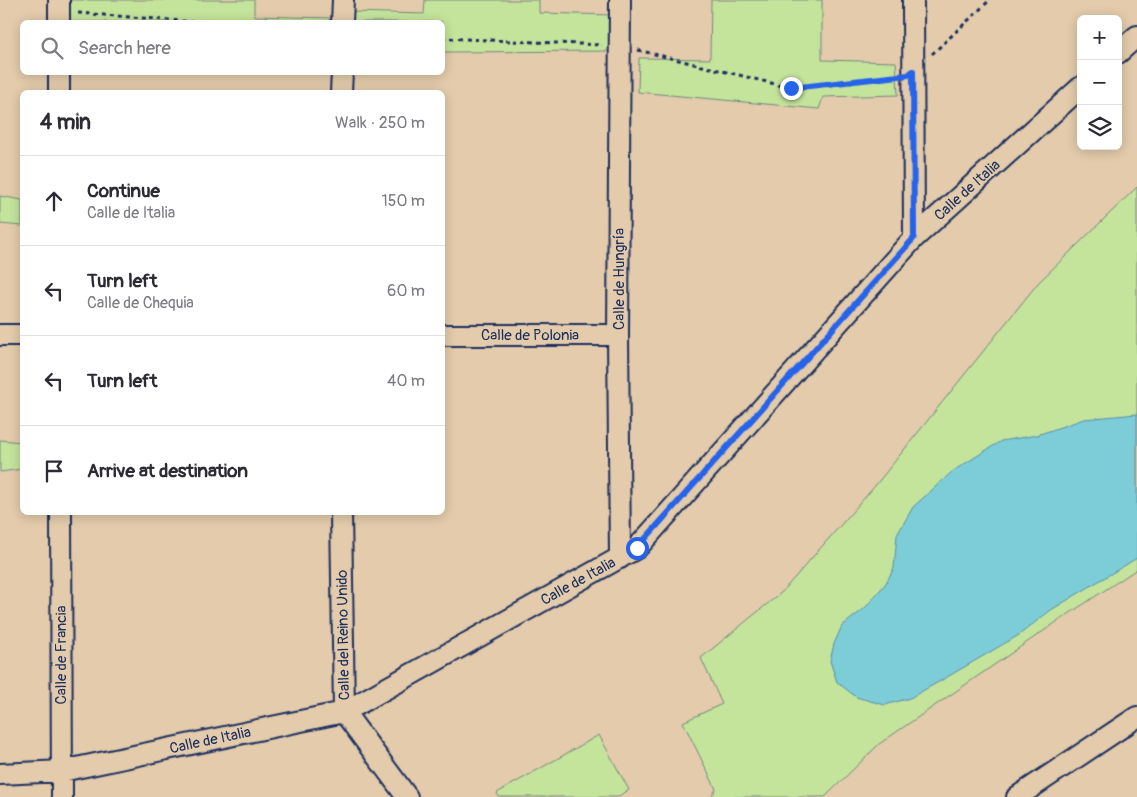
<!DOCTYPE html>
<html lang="en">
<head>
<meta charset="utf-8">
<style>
	body { margin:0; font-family:Pangolin,sans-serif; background:#f2f2f3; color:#2b2b33 }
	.controls { position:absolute; right:15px; top:15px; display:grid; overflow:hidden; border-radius:8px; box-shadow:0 2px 12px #0003 }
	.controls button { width:45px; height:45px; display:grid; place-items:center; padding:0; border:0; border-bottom:1px solid #e1e1e2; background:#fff; color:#2b2b33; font:25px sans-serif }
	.stop { position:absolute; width:15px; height:15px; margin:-11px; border:4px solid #2563eb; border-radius:50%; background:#fff }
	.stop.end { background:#2563eb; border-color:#fff; box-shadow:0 1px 5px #0008 }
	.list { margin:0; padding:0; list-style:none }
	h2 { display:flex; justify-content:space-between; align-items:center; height:65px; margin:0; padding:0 20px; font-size:21px }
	h2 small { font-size:16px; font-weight:400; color:#7c7c81 }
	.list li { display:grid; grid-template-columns:32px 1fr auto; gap:15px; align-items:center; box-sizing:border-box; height:90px; padding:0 20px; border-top:1px solid #e1e1e2 }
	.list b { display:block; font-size:19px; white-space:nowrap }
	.list p { margin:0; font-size:16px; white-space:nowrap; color:#7c7c81 }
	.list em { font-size:16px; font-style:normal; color:#7c7c81 }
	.icon { flex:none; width:28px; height:28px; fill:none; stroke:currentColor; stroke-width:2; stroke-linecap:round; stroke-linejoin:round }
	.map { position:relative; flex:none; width:1137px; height:797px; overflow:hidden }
	.search { position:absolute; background:#fff; box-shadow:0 2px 12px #0003; left:20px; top:20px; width:425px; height:55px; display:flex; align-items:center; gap:12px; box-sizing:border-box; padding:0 18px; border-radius:8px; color:#7c7c81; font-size:19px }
	.panel { position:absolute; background:#fff; box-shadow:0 2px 12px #0003; left:20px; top:90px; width:425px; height:425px; border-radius:8px }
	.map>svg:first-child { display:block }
	.green { fill:#c4e39b; stroke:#70897c }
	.water { fill:#7dcdd8; stroke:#568ea7 }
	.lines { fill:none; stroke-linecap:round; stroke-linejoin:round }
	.minor-casing { stroke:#1b2f5e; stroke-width:24 }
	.path { stroke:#1b2f5e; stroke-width:3; stroke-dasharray:4 4; stroke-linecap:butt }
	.minor { stroke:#e3cbab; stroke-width:20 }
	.route { stroke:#2563eb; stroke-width:6 }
	.labels { text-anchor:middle; stroke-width:4; stroke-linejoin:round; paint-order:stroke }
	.street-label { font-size:15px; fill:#1b2f5e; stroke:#e3cbab }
</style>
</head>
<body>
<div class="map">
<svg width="1137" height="797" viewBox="0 0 1137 797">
	<rect width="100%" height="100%" fill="#e3cbab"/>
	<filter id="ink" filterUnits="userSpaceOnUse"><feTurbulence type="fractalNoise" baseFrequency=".02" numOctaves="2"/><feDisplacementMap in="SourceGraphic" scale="10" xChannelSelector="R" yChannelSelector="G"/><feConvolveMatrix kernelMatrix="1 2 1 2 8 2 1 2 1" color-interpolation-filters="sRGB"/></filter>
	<g filter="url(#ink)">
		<!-- green -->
		<path class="green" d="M69,0H254V16L329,18V22H68Z
			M425,0H539V13L611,15L614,51L443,52L442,22H350V12L424,14Z
			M711,0H822V60L896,62L898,95L823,97L819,109L638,92L639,58L710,59Z
			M1137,187V569L1058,621L879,744L825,797H711L716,789L683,722L722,704L701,658L782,592L875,486L1038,283Z
			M0,196L22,200V226L0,224Z
			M0,440L22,442V469L0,472Z
			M599,735L629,790L617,797H499L497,793Z"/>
		<!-- water -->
		<path class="water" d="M1137,414V558L1051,610L1019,635L942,680L910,698L885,705L856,697L837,682L830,661L834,644L842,626L865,608L886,583L894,568L897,535L913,507L953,471L1001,441L1037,435L1084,419Z"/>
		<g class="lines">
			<!-- minor casing -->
			<g class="minor-casing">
				<path id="minor" d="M59,0V22
					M620,0L618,335L620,558
					M913,0L914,238
					M342,22L343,0
					M1118,53L1137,36
					M59,72V92
					M341,92L342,72
					M0,335H22
					M442,335H618
					M61,512L62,797
					M341,512L344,712L407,797
					M0,774L62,771L344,712L637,548L914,238L1081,87
					M1017,797L1137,717"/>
			</g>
			<!-- path -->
			<path class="path" d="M78,13L195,22
				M442,38L602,45
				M638,50L791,88L896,76
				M932,54L990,0"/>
			<!-- minor -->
			<use href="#minor" class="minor"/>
		</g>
	</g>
	<g class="lines" filter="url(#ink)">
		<!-- route -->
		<path class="route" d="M637,548L914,238L913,71L908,75L791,88"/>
	</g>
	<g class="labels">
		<!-- street labels -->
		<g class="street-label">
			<text transform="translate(967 190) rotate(-42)" y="5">Calle de Italia</text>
			<text transform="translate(619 279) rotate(-90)" y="5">Calle de Hungría</text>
			<text x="530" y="340">Calle de Polonia</text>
			<text transform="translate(578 581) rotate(-29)" y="5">Calle de Italia</text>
			<text transform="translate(343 635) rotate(-91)" y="5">Calle del Reino Unido</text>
			<text transform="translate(61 655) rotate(-90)" y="5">Calle de Francia</text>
			<text transform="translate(210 740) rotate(-12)" y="5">Calle de Italia</text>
		</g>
	</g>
</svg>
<div class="controls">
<button>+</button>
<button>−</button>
<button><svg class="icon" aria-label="layers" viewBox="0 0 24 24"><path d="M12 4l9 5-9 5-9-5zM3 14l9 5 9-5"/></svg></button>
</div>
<div class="stop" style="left:637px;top:548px"></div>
<div class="stop end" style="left:791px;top:88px"></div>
<div class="search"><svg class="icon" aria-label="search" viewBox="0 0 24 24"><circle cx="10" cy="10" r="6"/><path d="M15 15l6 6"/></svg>Search here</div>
<section class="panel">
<h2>4 min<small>Walk · 250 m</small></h2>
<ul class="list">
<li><svg class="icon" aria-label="ahead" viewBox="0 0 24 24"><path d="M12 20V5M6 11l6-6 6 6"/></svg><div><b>Continue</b><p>Calle de Italia</p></div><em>150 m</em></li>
<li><svg class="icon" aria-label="left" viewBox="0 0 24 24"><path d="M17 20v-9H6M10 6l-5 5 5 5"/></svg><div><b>Turn left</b><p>Calle de Chequia</p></div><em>60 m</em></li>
<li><svg class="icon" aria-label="left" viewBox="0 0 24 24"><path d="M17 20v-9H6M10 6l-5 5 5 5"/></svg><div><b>Turn left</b></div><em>40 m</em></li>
<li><svg class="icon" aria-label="arrive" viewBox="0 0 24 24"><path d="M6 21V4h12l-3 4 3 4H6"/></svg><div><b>Arrive at destination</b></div></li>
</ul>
</section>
</div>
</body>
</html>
